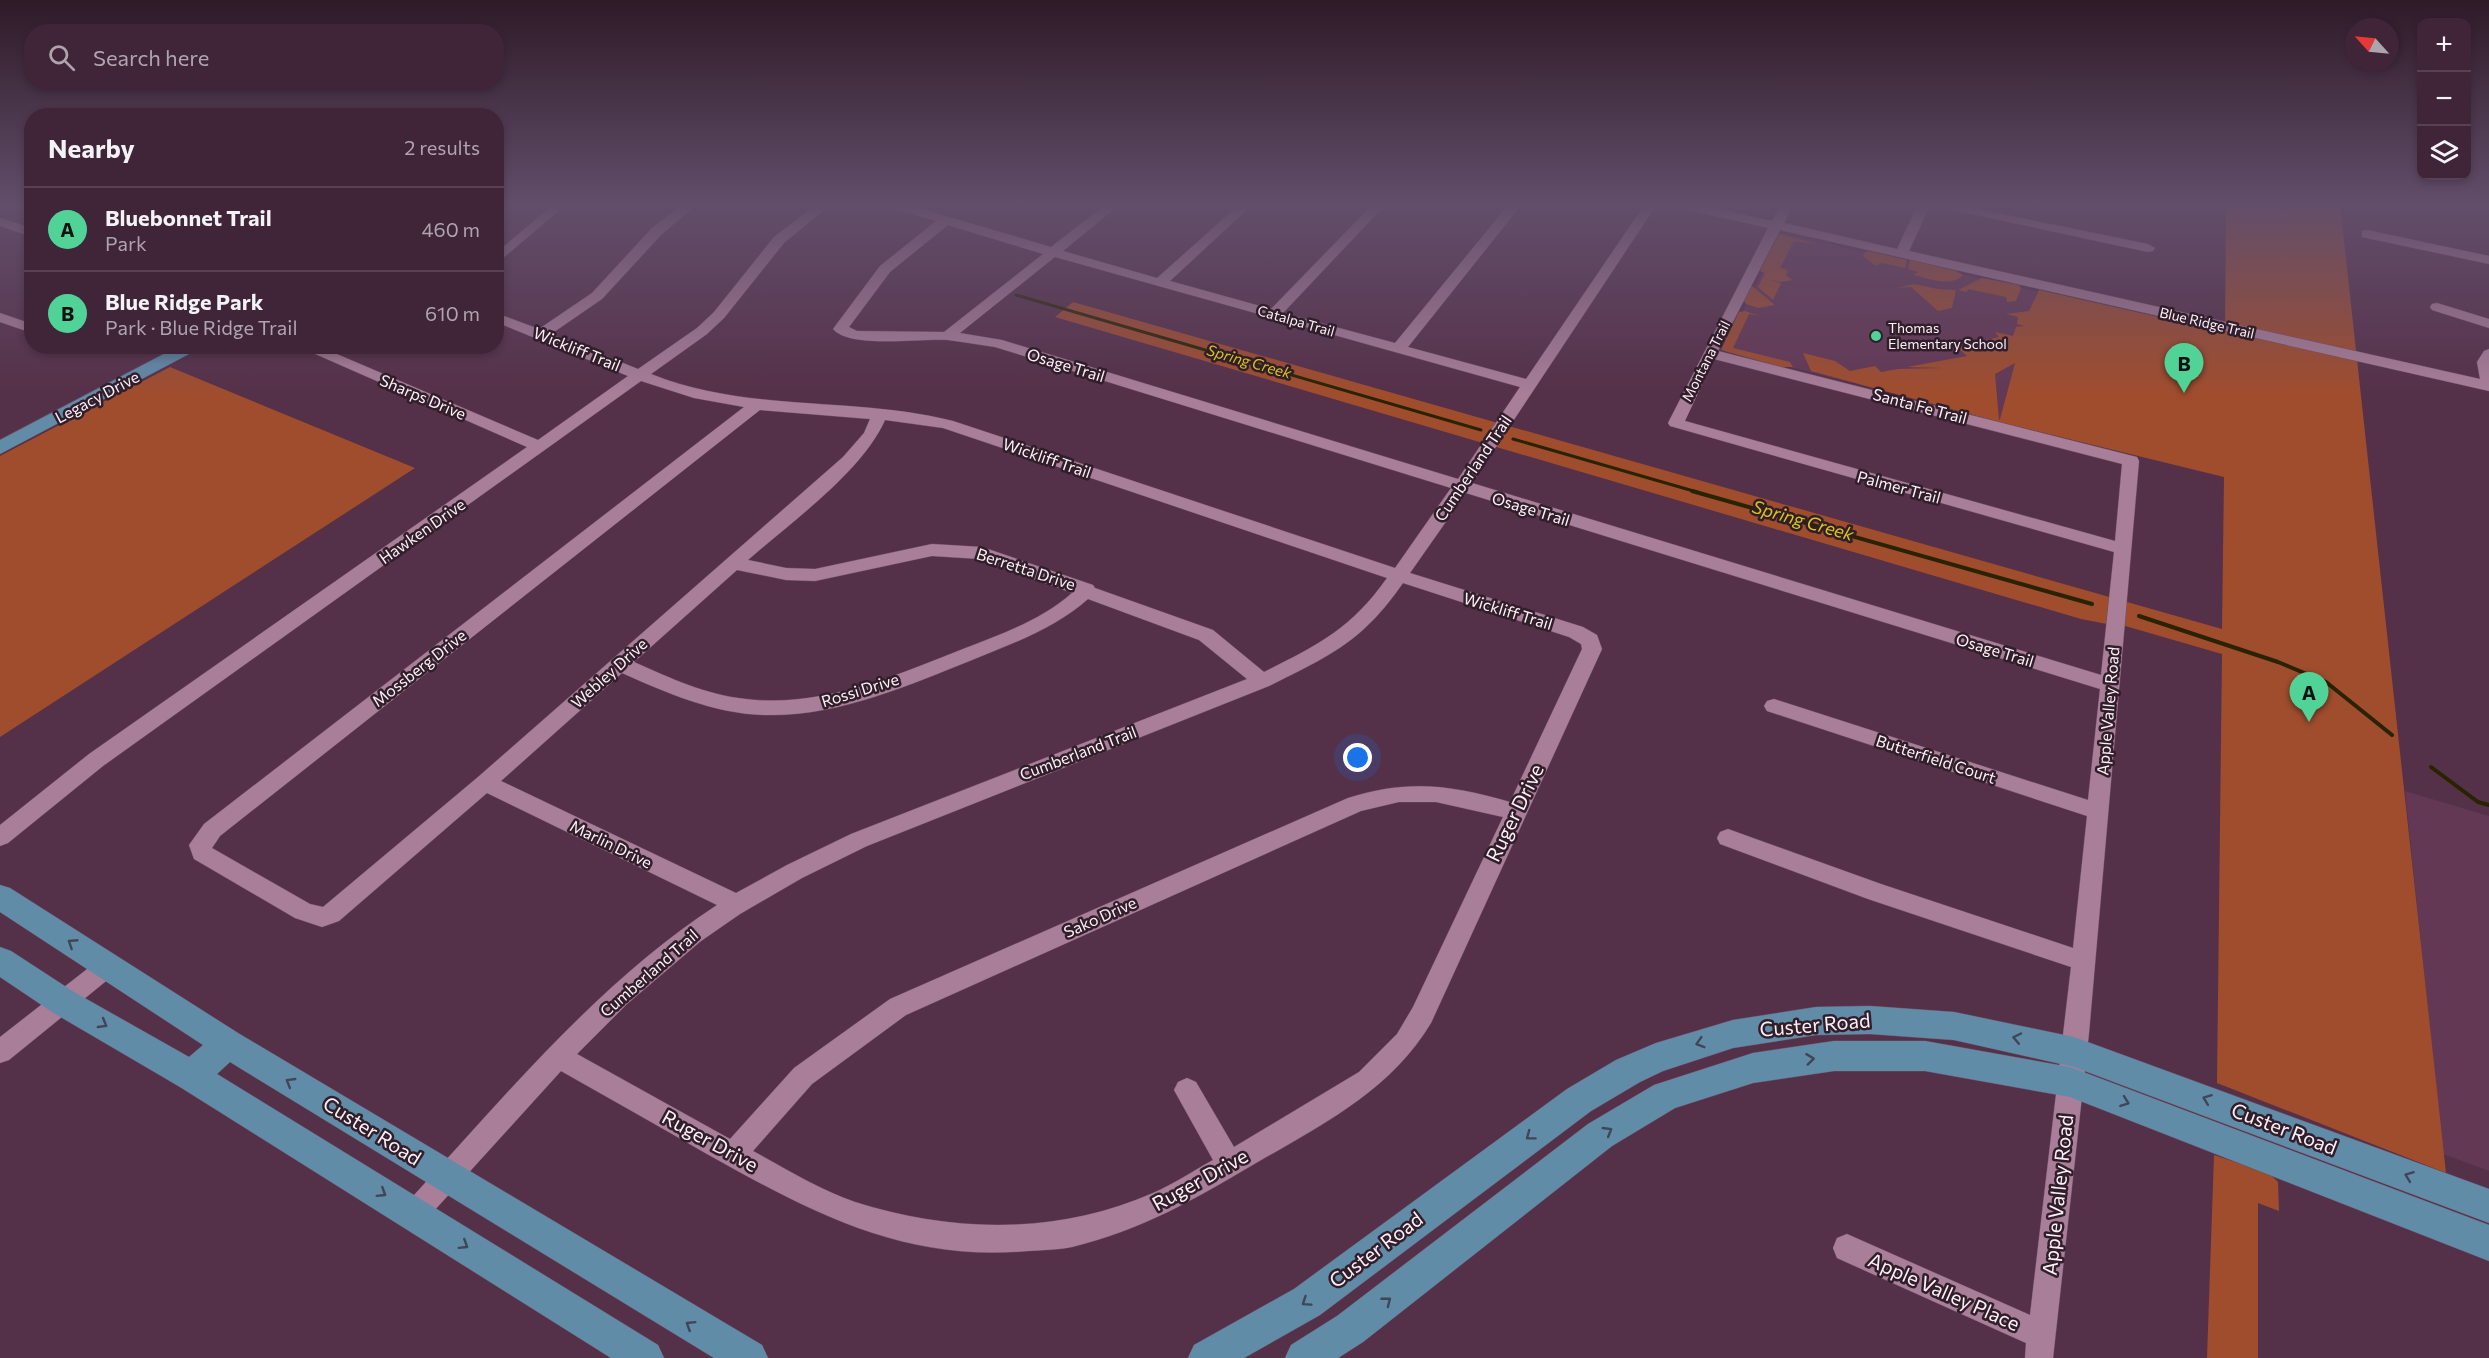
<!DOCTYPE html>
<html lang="en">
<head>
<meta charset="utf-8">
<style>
	body { margin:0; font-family:Commissioner,sans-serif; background:#472c3f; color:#f1f3f6 }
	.controls { position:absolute; right:18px; top:18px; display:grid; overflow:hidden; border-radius:12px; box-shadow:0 3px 9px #0003 }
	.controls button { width:54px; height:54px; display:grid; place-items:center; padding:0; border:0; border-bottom:2px solid #594152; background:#402437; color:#f1f3f6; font:30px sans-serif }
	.compass { position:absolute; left:2345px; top:18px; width:54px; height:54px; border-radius:50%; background:#402437; box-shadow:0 3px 9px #0003; rotate:297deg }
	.you { position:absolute; left:1358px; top:758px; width:21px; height:21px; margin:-15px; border:4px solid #fff; border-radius:50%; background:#1a73e8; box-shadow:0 0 0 9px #1a73e833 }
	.badge { display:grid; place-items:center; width:39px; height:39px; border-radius:50%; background:#51d398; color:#111; font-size:20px; font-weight:700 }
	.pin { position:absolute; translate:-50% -50px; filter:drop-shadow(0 2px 3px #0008) }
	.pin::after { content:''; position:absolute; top:32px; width:21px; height:18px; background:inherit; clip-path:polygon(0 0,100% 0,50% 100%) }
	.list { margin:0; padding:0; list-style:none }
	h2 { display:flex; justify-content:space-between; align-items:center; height:78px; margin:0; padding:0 24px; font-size:26px }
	h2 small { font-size:20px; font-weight:400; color:#aea4ad }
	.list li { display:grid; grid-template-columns:39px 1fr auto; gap:18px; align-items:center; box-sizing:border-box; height:84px; padding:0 24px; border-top:2px solid #594152 }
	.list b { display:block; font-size:22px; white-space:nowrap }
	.list p { margin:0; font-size:20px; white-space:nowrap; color:#aea4ad }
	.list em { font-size:20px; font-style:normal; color:#aea4ad }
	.icon { flex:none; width:33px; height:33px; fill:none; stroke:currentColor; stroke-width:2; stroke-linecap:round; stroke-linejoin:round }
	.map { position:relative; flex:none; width:2489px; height:1358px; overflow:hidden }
	.search { position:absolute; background:#402437; box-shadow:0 3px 9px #0003; left:24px; top:24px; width:480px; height:66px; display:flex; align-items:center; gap:15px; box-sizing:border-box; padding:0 21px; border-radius:24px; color:#aea4ad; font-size:22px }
	.panel { position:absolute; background:#402437; box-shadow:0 3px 9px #0003; left:24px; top:108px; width:480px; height:246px; border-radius:24px }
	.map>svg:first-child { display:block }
	.built { fill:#633855 }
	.green { fill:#a04d2e; fill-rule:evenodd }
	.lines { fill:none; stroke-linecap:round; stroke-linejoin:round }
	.stream-far1 { stroke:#292300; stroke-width:3 }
	.stream { stroke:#292300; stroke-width:4 }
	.minor-casing { stroke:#6c4f63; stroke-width:1 }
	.major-casing { stroke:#6c4f63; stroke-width:1 }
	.minor { fill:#a87e99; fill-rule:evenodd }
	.major { fill:#618ca8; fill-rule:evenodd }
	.oneway { stroke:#414556 }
	.poi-dot { fill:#51d398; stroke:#301f2a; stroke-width:2 }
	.labels { text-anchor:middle; stroke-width:5; stroke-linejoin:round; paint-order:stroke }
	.far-street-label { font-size:14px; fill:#fdeff7; stroke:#301f2a }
	.far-poi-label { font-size:14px; fill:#fdeff7; stroke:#301f2a; text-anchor:start }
	.far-water-label { font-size:15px; font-style:italic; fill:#dcc417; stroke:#301f2a }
	.street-label { font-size:16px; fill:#fdeff7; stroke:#301f2a }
	.water-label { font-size:18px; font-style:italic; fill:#dcc417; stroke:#301f2a }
	.near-street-label { font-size:20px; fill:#fdeff7; stroke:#301f2a }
</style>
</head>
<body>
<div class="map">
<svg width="2489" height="1358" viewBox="0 0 2489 1358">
	<rect width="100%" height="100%" fill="#553049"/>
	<!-- built -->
	<path class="built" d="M1782,233L2044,293L2026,322L2000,420L1723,350Z
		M2405,791L2489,816V1171L2443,1154Z"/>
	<!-- green -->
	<path class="green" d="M2226,204H2340L2446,1173L2217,1083L2222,654L2108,621L2107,624L2081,619L1055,317L1073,302L2222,629L2224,477L1999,422L1811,371L1803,353L1835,361L1850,371L1875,366L1881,372L1898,369L1943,368L1907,367L1967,356L1957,347L1999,337L1995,332L2013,336L2016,327L2024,326L2017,324L2018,317L2006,314L2029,311L2039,290L2225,332ZM2015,363L2000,419L1999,420L1995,374Z
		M1779,234L1818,244L1794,241L1780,268L1788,270L1786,275L1792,280L1781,282L1766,279L1781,283L1773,300L1758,287L1765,273L1760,271Z
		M1867,251L1907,260L1905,268L1882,263L1876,266L1864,257L1863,254Z
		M1910,260L1956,271L1963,275C1951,288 1928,278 1913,275L1918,272L1908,269Z
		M1982,278L2019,285L2021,288L2016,301L2007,302L2006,297L1968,289L1967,292L1958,290Z
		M1914,284L1938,289L1956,290L1952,308L1938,311L1911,287L1897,288Z
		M1752,286L1775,305L1758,308L1746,304L1744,301Z
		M1745,311L1760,316L1749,314L1733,348L1790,362L1793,367H1781L1721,350L1739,312Z
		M170,367L415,468L0,737V456Z
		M2214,1155L2269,1173L2278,1182L2279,1211L2258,1203V1358H2207Z"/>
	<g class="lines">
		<!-- stream-far1 -->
		<path class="stream-far1" d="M1016,295L1481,430
			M1513,439L1697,492"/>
		<!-- stream -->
		<path class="stream" d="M1692,491L2092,604
			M2139,616L2278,662L2326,682L2392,735
			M2431,767L2478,802L2489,805"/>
		<!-- minor casing -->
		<g class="minor-casing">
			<path id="minor" d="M554,204H567L496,264V253Z
				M683,204H697L661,235L602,299L551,334L638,369L697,328L714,312L774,237L817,204H831L784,243L724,318L707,334L651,374C748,413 853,396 953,421L1395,568L1451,488L995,347C980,345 964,342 948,340C922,338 850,349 833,329L880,266L936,221L887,207L886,204H905L1051,247L1106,204H1120L1063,251L1157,278L1240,204H1253L1170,281L1271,309L1373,204H1386L1283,313L1395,343L1509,204H1522L1408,347L1526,379L1645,204H1657L1472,483L2101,675L2114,552L1670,426L1668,423L1768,228L1675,207L1674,204H1696L1772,221L1781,204H1793L1784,223L1897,249L1918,204H1953L2148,244L2155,248L2153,251L2148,252L1930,205L1909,251L2480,379L2477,362L2484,351L2489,349V391L1780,230L1718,351L2137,457L2139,461L2089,1033L2053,1358H2025L2026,1343L1837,1258L1833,1248L1837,1238L1847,1234L2030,1315L2071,967L1868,899L1720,844L1717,838L1720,832L1728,829L1881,884L2073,948L2087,816L1767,711L1764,706L1767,701L1774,699L2088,800L2100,689L1466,493L1410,573L1583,627L1597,635L1602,649L1431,1023C1391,1090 1322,1125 1256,1163C1193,1200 1144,1229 1072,1247C1058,1250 1042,1250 1028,1251C903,1262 813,1213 707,1154C659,1126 610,1099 561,1071L423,1223L414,1227L405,1223L401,1214L405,1205C502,1100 596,984 717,905L487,793L339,921L322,927L295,918L194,859L189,845L204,824L744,407L694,398L641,381L103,766L8,843L0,846V825L89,754L527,447L297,346H318L538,440L628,376L496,322V313L539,329L592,293L651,229ZM948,225L1043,254L944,332L857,331L849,327L890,272ZM1055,257L1520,387L1458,479L1002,340L960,333ZM1714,359L2122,464L2115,541L1685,421ZM760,410L870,419L864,433L843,457L478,777L323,907L310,904L212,848L220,836ZM885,420L943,428L1387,578C1351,629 1318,645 1264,672L1213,630L1095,588L1093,585L982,547L932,544L815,569L786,568L748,560C791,522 862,472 885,420ZM932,556L980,559L1072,593C1040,621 1001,634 963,649C895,676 821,708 746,699C706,695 670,678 634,662L737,570L786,580L815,581ZM1403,583L1569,637L1581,644L1582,649L1510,802C1451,785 1408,779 1348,798L890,999L794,1068L730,1139L577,1054L627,1004L701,941L740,914L802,878L867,846L1269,686C1331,655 1362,642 1403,583ZM1088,599L1199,640L1247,679L851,834L787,865L736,893L501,781L622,673C667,693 715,714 765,715C836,717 907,686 972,660C1013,643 1054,629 1088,599ZM1399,802H1436L1503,817L1413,1007L1397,1034L1359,1072L1234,1147L1196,1082L1187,1078L1178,1082L1174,1090L1213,1160C1193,1171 1174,1184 1153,1193C1058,1235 953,1233 855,1202C820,1190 786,1169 753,1151L812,1084L906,1015L1361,811Z
				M2472,204H2489V210L2473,207Z
				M0,218L32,228V237L0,226Z
				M2367,230L2489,256V264L2362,237V231Z
				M2437,303L2489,319V328L2432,310L2430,307L2432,304Z
				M0,313L32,324V333L0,322Z
				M108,956L116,959L120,966L116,973L9,1060L0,1063V1037L100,959Z"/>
		</g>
		<!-- major casing -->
		<g class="major-casing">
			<path id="major" d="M179,346H204L0,454V440Z
				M0,885L10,888L238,1033L762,1345L768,1358H714L230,1062L217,1074L658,1345L664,1358H611L180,1087L52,1012L0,977V947L11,951L74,992L189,1057L203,1045L0,912Z
				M1870,1006L1954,1012L2074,1037L2489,1189V1223L2074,1067L1954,1040L1870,1034L1816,1035L1733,1048L1663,1071L1640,1082L1591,1111L1320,1315L1244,1358H1188L1194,1345L1294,1289L1567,1089L1616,1060L1656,1043L1733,1020L1816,1007Z
				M1834,1041H1925L2070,1067L2489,1225V1261L2070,1097L1925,1071H1834L1753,1083L1675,1108L1612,1146L1363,1342L1338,1358H1285L1291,1345L1337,1316L1588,1124L1654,1085L1753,1053Z"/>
		</g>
		<!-- minor -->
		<use href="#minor" class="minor"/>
		<!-- major -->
		<use href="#major" class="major"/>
	</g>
	<!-- one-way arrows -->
	<defs><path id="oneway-chevron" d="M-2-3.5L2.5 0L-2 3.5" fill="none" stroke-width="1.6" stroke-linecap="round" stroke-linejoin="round" transform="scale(1.5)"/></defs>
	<g class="oneway">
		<use href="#oneway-chevron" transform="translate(72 943) rotate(-147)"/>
		<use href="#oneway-chevron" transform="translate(103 1024) rotate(30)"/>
		<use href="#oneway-chevron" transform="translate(2017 1038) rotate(-168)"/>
		<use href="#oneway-chevron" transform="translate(1700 1043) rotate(163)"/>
		<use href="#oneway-chevron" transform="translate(1810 1059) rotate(-7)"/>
		<use href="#oneway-chevron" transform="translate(290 1082) rotate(-149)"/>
		<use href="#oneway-chevron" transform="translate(2207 1099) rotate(-159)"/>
		<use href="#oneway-chevron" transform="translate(2125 1102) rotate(20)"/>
		<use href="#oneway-chevron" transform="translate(1608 1131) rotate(-31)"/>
		<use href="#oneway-chevron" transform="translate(1530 1136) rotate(143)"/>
		<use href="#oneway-chevron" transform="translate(2409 1176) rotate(-159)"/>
		<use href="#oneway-chevron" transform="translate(382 1193) rotate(32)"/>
		<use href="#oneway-chevron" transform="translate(464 1245) rotate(32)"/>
		<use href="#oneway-chevron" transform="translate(1387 1301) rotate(-38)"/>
		<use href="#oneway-chevron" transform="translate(1306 1302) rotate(146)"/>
		<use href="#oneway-chevron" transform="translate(690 1325) rotate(-148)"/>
	</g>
	<!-- sky -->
	<linearGradient id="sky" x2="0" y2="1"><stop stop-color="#2f1a28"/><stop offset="0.52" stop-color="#624e6a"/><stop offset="1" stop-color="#624e6a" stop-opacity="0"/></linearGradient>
	<rect width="2489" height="394" fill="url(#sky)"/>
	<!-- markers -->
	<circle class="poi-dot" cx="1876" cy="336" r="6"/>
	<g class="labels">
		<!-- far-street labels -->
		<g class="far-street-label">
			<text transform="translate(1296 321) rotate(16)" y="5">Catalpa Trail</text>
			<text transform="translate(2207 323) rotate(13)" y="5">Blue Ridge Trail</text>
			<text transform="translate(1706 361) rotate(-63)" y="5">Montana Trail</text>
		</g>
		<!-- far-poi labels -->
		<g class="far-poi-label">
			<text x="1888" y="333">Thomas<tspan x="1888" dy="16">Elementary School</tspan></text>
		</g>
		<!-- far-water labels -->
		<g class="far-water-label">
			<text transform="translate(1249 362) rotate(16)" y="5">Spring Creek</text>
		</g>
		<!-- street labels -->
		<g class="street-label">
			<text transform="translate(577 349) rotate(22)" y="6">Wickliff Trail</text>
			<text transform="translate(1066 365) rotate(17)" y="6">Osage Trail</text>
			<text transform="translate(97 397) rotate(-28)" y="6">Legacy Drive</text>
			<text transform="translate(423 397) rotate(23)" y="6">Sharps Drive</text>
			<text transform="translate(1920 406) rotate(15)" y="6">Santa Fe Trail</text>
			<text transform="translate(1047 458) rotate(19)" y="6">Wickliff Trail</text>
			<text transform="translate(1473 468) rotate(-56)" y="6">Cumberland Trail</text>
			<text transform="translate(1899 487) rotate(15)" y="6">Palmer Trail</text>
			<text transform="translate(1531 509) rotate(17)" y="6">Osage Trail</text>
			<text transform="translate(422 531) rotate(-35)" y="6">Hawken Drive</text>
			<text transform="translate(1026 569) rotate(18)" y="6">Berretta Drive</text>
			<text transform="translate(1508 611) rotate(17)" y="6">Wickliff Trail</text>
			<text transform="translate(1995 650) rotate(17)" y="6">Osage Trail</text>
			<text transform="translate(419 668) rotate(-38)" y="6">Mossberg Drive</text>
			<text transform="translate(609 673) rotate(-42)" y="6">Webley Drive</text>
			<text transform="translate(860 690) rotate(-17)" y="6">Rossi Drive</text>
			<text transform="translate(2108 711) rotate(-85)" y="6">Apple Valley Road</text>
			<text transform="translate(1078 753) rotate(-21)" y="6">Cumberland Trail</text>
			<text transform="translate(1936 759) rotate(18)" y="6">Butterfield Court</text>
			<text transform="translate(611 844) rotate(26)" y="6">Marlin Drive</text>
			<text transform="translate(1100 917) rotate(-24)" y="6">Sako Drive</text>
			<text transform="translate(649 973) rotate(-41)" y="6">Cumberland Trail</text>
		</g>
		<!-- water labels -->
		<g class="water-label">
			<text transform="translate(1803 521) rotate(16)" y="6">Spring Creek</text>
		</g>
		<!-- near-street labels -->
		<g class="near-street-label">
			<text transform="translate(1515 813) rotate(-64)" y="7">Ruger Drive</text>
			<text transform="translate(1815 1025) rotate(-5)" y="7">Custer Road</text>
			<text transform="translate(2284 1129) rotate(21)" y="7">Custer Road</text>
			<text transform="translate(372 1131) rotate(32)" y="7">Custer Road</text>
			<text transform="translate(710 1141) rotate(29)" y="7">Ruger Drive</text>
			<text transform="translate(1200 1180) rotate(-29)" y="7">Ruger Drive</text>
			<text transform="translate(2058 1195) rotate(-84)" y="7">Apple Valley Road</text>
			<text transform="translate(1376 1250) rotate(-37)" y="7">Custer Road</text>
			<text transform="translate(1944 1292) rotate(24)" y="7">Apple Valley Place</text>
		</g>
	</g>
</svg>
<div class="controls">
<button>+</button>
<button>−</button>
<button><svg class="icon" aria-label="layers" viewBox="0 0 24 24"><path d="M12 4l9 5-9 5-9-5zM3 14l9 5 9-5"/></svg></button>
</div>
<svg class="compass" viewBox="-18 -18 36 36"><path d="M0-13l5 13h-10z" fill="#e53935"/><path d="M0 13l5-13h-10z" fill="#aea4ad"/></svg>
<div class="you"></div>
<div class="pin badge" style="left:2309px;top:722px">A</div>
<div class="pin badge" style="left:2184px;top:393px">B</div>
<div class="search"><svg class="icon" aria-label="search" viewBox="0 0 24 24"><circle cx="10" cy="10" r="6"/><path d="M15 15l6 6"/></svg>Search here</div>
<section class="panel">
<h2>Nearby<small>2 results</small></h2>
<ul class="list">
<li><span class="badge">A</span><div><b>Bluebonnet Trail</b><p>Park</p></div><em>460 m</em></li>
<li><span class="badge">B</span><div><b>Blue Ridge Park</b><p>Park · Blue Ridge Trail</p></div><em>610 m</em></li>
</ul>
</section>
</div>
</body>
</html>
